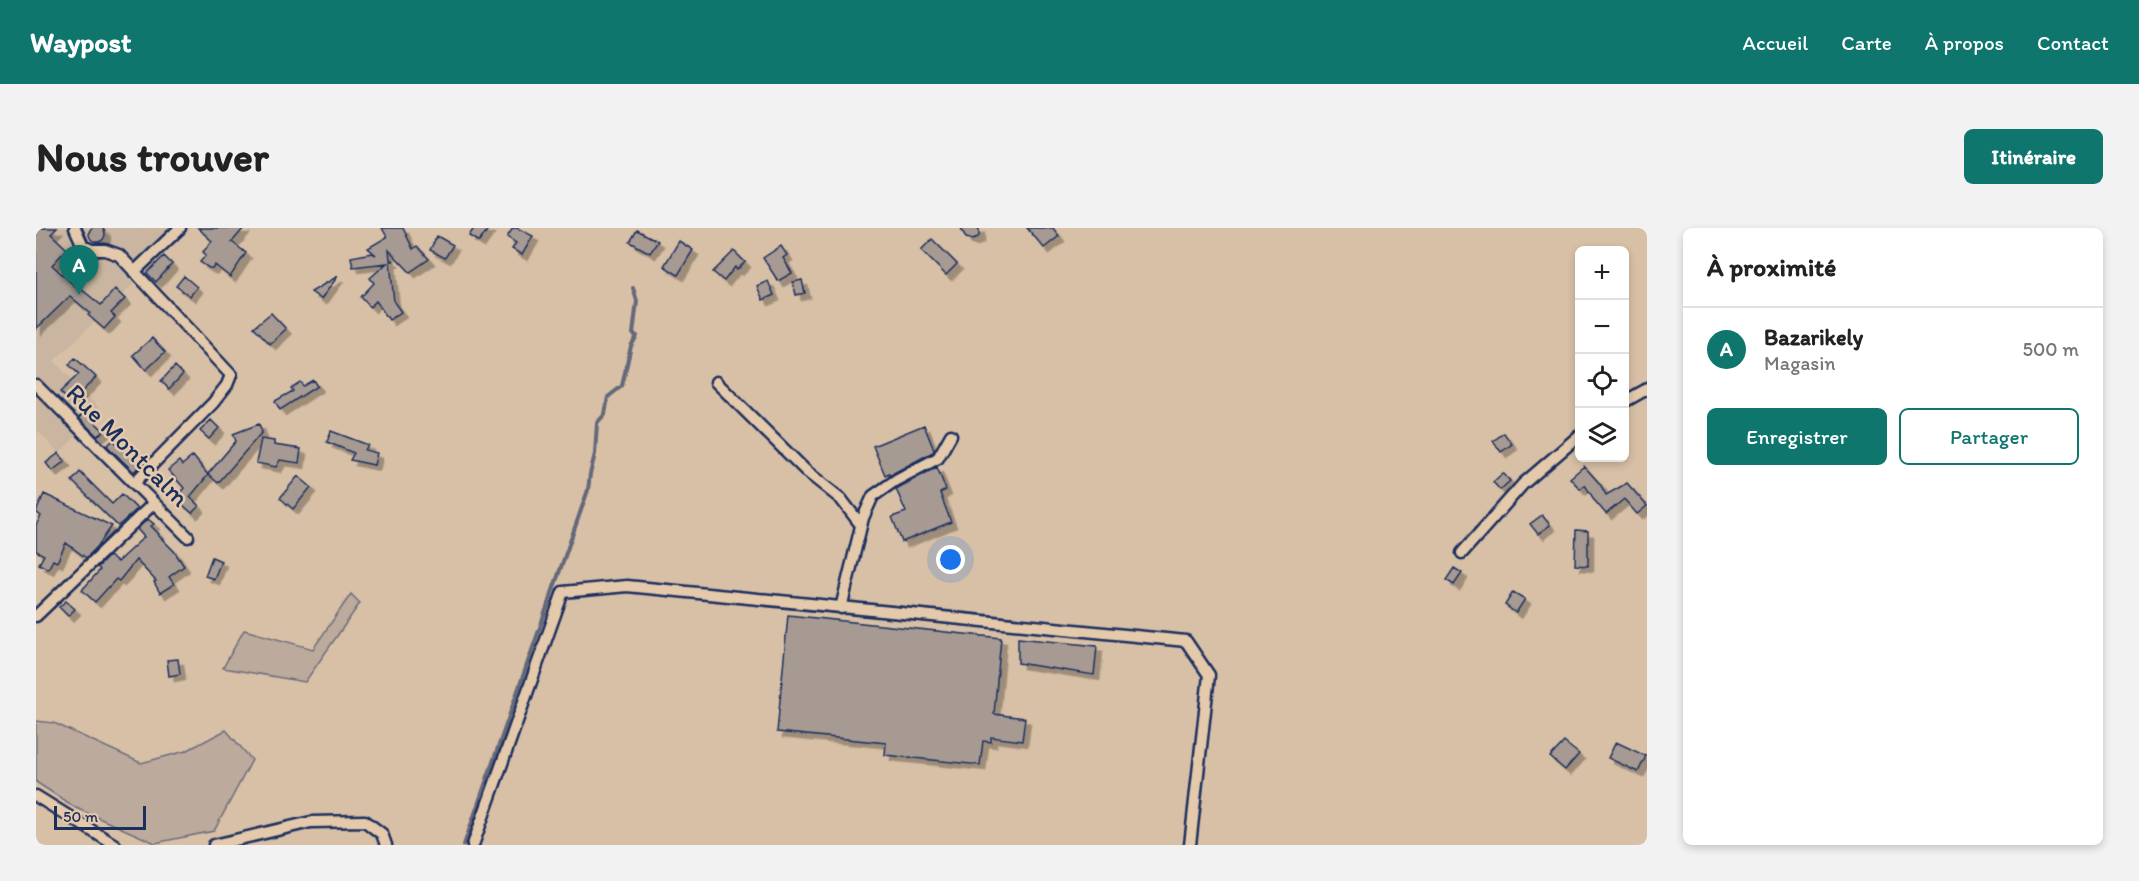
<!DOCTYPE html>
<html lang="fr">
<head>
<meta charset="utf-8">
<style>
	body { margin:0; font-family:Itim,sans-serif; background:#f2f2f2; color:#222 }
	.controls { position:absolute; right:18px; top:18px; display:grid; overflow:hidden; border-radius:9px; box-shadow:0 3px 9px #0003 }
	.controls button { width:54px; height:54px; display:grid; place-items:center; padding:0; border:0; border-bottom:2px solid #e0e0e0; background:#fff; color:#222; font:30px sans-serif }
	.scale { position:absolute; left:18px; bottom:15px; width:92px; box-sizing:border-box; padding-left:6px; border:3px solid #1b2f5e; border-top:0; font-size:16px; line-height:21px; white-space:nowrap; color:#1b2f5e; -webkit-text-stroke:4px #e4c9ab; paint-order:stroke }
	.you { position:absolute; left:915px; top:332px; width:21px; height:21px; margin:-15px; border:4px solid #fff; border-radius:50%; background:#1a73e8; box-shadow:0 0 0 9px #1a73e833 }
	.badge { display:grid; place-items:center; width:39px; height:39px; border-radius:50%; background:#0f766e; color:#fff; font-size:20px; font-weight:700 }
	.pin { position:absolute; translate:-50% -50px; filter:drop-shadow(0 2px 3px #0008) }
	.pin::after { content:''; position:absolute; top:32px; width:21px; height:18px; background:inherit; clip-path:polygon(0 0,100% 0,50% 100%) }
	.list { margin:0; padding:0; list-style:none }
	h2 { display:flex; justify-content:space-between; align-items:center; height:78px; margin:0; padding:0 24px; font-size:26px }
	h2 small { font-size:20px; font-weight:400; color:#767676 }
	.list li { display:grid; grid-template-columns:39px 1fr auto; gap:18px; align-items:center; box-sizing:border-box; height:84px; padding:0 24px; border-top:2px solid #e0e0e0 }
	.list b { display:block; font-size:22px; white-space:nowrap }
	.list p { margin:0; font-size:20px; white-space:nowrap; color:#767676 }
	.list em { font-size:20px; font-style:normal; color:#767676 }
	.actions { display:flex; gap:12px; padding:18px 24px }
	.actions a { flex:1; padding:14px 0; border:2px solid #0f766e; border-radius:9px; text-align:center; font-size:21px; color:#0f766e }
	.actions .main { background:#0f766e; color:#fff }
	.icon { flex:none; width:33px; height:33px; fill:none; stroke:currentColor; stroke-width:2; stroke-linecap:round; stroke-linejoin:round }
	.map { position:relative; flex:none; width:1611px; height:617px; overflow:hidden; border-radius:9px }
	header { display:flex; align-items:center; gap:36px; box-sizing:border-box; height:84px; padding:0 30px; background:#0f766e; color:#fff }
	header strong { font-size:28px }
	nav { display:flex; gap:33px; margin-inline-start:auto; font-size:21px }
	.intro { display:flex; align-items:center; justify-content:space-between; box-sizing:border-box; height:144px; padding:0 36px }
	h1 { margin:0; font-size:42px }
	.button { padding:15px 27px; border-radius:9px; background:#0f766e; color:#fff; font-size:21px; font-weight:700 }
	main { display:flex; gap:36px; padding:0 36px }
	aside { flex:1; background:#fff; border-radius:9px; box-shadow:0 3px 9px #0003 }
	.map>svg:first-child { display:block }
	.built { fill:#c9b5a0 }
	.green { fill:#bcaa9c; stroke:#6c6c7d; stroke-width:1.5 }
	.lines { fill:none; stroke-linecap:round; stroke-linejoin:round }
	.stream { stroke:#64677a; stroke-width:4 }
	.building { fill:#a69a93; stroke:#1b2f5e; stroke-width:1.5; filter:url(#shadow) }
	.minor-casing { stroke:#1b2f5e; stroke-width:15 }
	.minor { stroke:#e4c9ab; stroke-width:10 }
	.labels { text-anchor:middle; stroke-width:5; stroke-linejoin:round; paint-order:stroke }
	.street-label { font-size:26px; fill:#1b2f5e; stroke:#e4c9ab }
</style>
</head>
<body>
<header>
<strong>Waypost</strong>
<nav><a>Accueil</a><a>Carte</a><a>À propos</a><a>Contact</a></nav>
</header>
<div class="intro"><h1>Nous trouver</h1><a class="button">Itinéraire</a></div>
<main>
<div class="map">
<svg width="1611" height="617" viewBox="0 0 1611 617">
	<defs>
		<filter id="shadow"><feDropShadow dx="5.5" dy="5.5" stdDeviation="0" flood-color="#0004"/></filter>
	</defs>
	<rect width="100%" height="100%" fill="#d8c0a6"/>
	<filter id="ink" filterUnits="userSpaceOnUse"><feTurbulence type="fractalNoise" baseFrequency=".0167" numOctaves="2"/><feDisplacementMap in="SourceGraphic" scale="12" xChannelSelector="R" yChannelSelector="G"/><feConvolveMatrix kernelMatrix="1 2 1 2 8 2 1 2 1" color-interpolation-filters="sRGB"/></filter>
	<g filter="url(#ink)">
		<!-- built -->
		<path class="built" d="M0,0H155L18,133L66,183L23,225L0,201Z"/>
		<!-- green -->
		<path class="green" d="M315,366L324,375L269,454L187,440L208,402L277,421Z
			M0,493L18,495L105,535L150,523L190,502L216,532L178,603L119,615L40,580L0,554Z"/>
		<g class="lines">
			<!-- stream -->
			<path class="stream" d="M428,617L552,262L554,246L559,226L561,195L569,186L572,169L586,158L595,118L601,108L597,106L601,73L597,60"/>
		</g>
		<!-- building -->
		<path class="building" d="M53 6a8 8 0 1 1 16 0a8 8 0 1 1-16 0Z
			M0,0H21L15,6L31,21L16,37L39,58L40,57L65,77L79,61L89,71L75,85L79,89L68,101L52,87L54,85L34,68L0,101Z
			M162,0H208L196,14L210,25L194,49L179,37L177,40H173L164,34L170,27L167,24L176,13Z
			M346,0H367L377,21L381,18L393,31L374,44L353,22L354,31L358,33H354L358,74L365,84L353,92L340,73L334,79L325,69L338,55L334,50L351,35L317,39L315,29L336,25L340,27L332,20L351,9Z
			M438,0H453L443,14L433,8Z
			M477,0H481L497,8L486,27L476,21L480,15L471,9Z
			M925,0H943V8L937,12L930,10Z
			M991,0H1017L1023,8L1008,20Z
			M601,2L622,13L614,25L594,14Z
			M401,8L417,17L409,30L394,22Z
			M896,11L921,36L910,47L885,22Z
			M643,13L657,22L642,47L628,38Z
			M745,18L751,27L747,30L756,45L742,53L727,30Z
			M698,23L709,34L701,42L699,39L688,53L677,44Z
			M128,28L136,36L120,54L111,45Z
			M148,48L161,59L154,68L140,58Z
			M302,48L285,71L275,64Z
			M766,52L769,65L760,67L757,54Z
			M732,53L738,67L727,72L721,58Z
			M235,85L250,101L234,116L218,99Z
			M116,110L129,124L110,142L97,127Z
			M39,130L60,149L35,175L24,164L43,146L33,137Z
			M139,138L147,146L133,161L125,153Z
			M277,152L281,158L244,182L239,173L257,163L255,160L264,154L267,158Z
			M48,184L68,203L61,208L43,190Z
			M175,192L183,200L173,211L164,203Z
			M223,196L226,204L182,255L172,246L200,213L197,206Z
			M888,197L898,222L897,224L854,247L853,245L849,247L837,218Z
			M295,203L332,217L329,222L341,225L338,237L314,232L318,225L291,214Z
			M1468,205L1476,216L1465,224L1457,213Z
			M225,211L238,213V217L265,221L263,235L244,232L240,239L220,235Z
			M77,212L104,237L98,244L71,218Z
			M23,225L29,233L16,243L10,235Z
			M157,228L172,247L154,269L163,278L156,285L139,270L148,260L132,242L143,233L146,237Z
			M1548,238L1564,256L1570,267L1591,255L1611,278L1601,286L1588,271L1570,286L1559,273L1549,257L1544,261L1534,250Z
			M901,239L910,262L904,265L915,294L866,314L856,289L870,284L860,261Z
			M44,244L76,276L86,266L101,281L82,298L36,253Z
			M1467,245L1474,253L1464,262L1457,254Z
			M262,248L275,259L257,281L244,270Z
			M8,266L76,298L61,319L50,330L30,315L21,334L17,332L12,341L3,336L8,327L0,323V297L5,288L0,284Z
			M1506,287L1514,297L1502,306L1494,296Z
			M112,291L118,296L115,298L123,306L122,307L138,323L148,338L133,349L138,356L124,365L118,354L120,353L100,332L83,353L80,351L59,374L46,362L64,342L62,339L73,328L81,334L108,309L101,301Z
			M1540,302L1552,303V338L1539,337Z
			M176,329L185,333L178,351L169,348Z
			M1418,340L1426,345L1418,357L1410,352Z
			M1477,364L1489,371L1480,385L1469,377Z
			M30,373L39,381L32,388L23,379Z
			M752,387L965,410L958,486L989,490L986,513L955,509V514L947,513L944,537L849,527L850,515L741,504Z
			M982,410L1061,418L1058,447L982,435Z
			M142,431L144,446L133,448L131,432Z
			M1528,514L1543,526L1529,542L1514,529Z
			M1580,514L1610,528L1602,544L1572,530Z"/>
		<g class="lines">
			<!-- minor casing -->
			<g class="minor-casing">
				<path id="minor" d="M39,0L47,18L56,22H69L83,27L195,147L191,157L177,175L98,255
					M98,44L144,0
					M680,154L770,243L805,271L825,297
					M0,157L152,309
					M1588,174L1611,161
					M1426,325L1487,256L1544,207
					M805,380L827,290L837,268L860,252L902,230L915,207
					M0,388L118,275
					M0,568L79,617
					M178,617L275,594L329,593L346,606L350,617
					M437,617L527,364L591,358L1150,413L1173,447L1154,617"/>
			</g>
			<!-- minor -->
			<use href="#minor" class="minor"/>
		</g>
	</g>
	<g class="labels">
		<!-- street labels -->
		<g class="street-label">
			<text transform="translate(92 217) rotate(45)" y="9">Rue Montcalm</text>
		</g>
	</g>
</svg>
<div class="controls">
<button>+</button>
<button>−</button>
<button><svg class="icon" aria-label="locate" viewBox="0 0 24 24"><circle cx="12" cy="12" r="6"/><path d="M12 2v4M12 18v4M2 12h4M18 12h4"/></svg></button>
<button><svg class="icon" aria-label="layers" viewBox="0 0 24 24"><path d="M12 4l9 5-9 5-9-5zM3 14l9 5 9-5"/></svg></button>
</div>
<div class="scale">50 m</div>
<div class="you"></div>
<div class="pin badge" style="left:43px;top:67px">A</div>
</div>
<aside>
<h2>À proximité<small></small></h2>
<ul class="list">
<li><span class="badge">A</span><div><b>Bazarikely</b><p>Magasin</p></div><em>500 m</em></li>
</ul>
<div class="actions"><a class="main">Enregistrer</a><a>Partager</a></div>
</aside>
</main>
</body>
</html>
